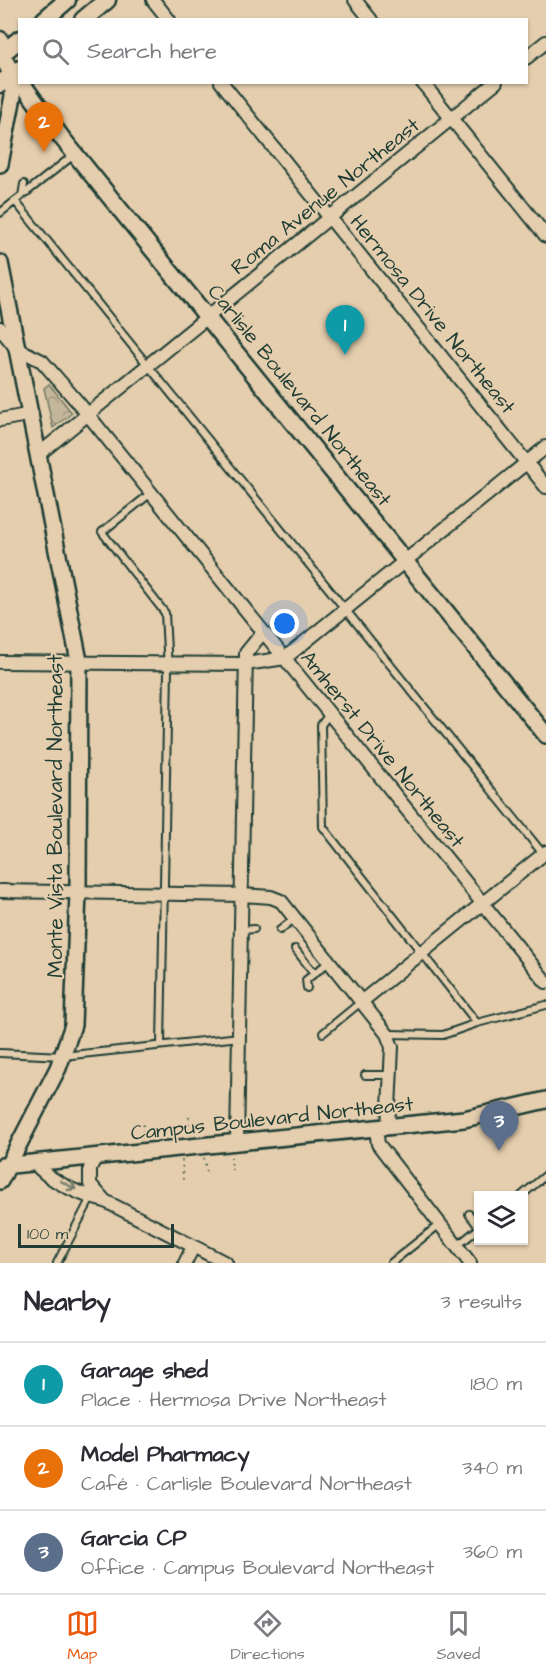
<!DOCTYPE html>
<html lang="en">
<head>
<meta charset="utf-8">
<style>
	body { margin:0; font-family:"Architects Daughter",sans-serif; background:#f2f2f3; color:#2b2b33 }
	.controls { position:absolute; right:18px; bottom:18px; display:grid; overflow:hidden; border-radius:0px; box-shadow:0 2px 4px #0004 }
	.controls button { width:54px; height:54px; display:grid; place-items:center; padding:0; border:0; border-bottom:2px solid #e1e1e2; background:#fff; color:#2b2b33; font:30px sans-serif }
	.scale { position:absolute; left:18px; bottom:15px; width:156px; box-sizing:border-box; padding-left:6px; border:3px solid #1f3d34; border-top:0; font-size:16px; line-height:21px; white-space:nowrap; color:#1f3d34; -webkit-text-stroke:4px #e5ceae; paint-order:stroke }
	.you { position:absolute; left:285px; top:624px; width:21px; height:21px; margin:-15px; border:4px solid #fff; border-radius:50%; background:#1a73e8; box-shadow:0 0 0 9px #1a73e833 }
	.badge { display:grid; place-items:center; width:39px; height:39px; border-radius:50%; background:#ea580c; color:#fff; font-size:20px; font-weight:700 }
	.pin { position:absolute; translate:-50% -50px; filter:drop-shadow(0 2px 3px #0008) }
	.pin::after { content:''; position:absolute; top:32px; width:21px; height:18px; background:inherit; clip-path:polygon(0 0,100% 0,50% 100%) }
	.list { margin:0; padding:0; list-style:none }
	h2 { display:flex; justify-content:space-between; align-items:center; height:78px; margin:0; padding:0 24px; font-size:26px }
	h2 small { font-size:20px; font-weight:400; color:#7c7c81 }
	.list li { display:grid; grid-template-columns:39px 1fr auto; gap:18px; align-items:center; box-sizing:border-box; height:84px; padding:0 24px; border-top:2px solid #e1e1e2 }
	.list b { display:block; font-size:22px; white-space:nowrap }
	.list p { margin:0; font-size:20px; white-space:nowrap; color:#7c7c81 }
	.list em { font-size:20px; font-style:normal; color:#7c7c81 }
	.icon { flex:none; width:33px; height:33px; fill:none; stroke:currentColor; stroke-width:2; stroke-linecap:round; stroke-linejoin:round }
	.map { position:relative; flex:none; width:546px; height:1263px; overflow:hidden }
	.search { position:absolute; background:#fff; box-shadow:0 2px 4px #0004; left:18px; right:18px; top:18px; height:66px; display:flex; align-items:center; gap:15px; box-sizing:border-box; padding:0 21px; border-radius:0px; color:#7c7c81; font-size:22px }
	.sheet { height:330px; background:#fff }
	nav { display:flex; justify-content:space-around; align-items:center; box-sizing:border-box; height:84px; border-top:2px solid #e1e1e2; background:#fff; font-size:16px; color:#7c7c81 }
	nav a { display:grid; justify-items:center; gap:3px }
	nav .on { color:#ea580c }
	.map>svg:first-child { display:block }
	.park { fill:url(#park-crowns); stroke:#727a67; stroke-width:1.5 }
	.lines { fill:none; stroke-linecap:round; stroke-linejoin:round }
	.service-casing { stroke:#1f3d34; stroke-width:10 }
	.minor-casing { stroke:#1f3d34; stroke-width:16 }
	.tertiary-casing { stroke:#1f3d34; stroke-width:20 }
	.secondary-casing { stroke:#1f3d34; stroke-width:21 }
	.path { stroke:#1f3d34; stroke-width:1.5; stroke-dasharray:1.5 4.5; stroke-linecap:butt }
	.service { stroke:#e5ceae; stroke-width:6 }
	.minor { stroke:#e5ceae; stroke-width:12 }
	.tertiary { stroke:#e5ceae; stroke-width:15 }
	.secondary { stroke:#e5ceae; stroke-width:16 }
	.oneway { stroke:#787e6b }
	.labels { text-anchor:middle; stroke-width:4.5; stroke-linejoin:round; paint-order:stroke }
	.street-label { font-size:21px; fill:#1f3d34; stroke:#e5ceae }
</style>
</head>
<body>
<div class="map">
<svg width="546" height="1263" viewBox="0 0 546 1263">
	<defs>
		<pattern id="park-crowns" width="20" height="18" patternUnits="userSpaceOnUse" patternTransform="scale(1.5)"><rect width="20" height="18" fill="#c4b69a"/><path d="M2 6a3 3 0 1 1 6 0M12 15a3 3 0 1 1 6 0" fill="none" stroke="#9f957e"/></pattern>
	</defs>
	<rect width="100%" height="100%" fill="#e5ceae"/>
	<filter id="ink" filterUnits="userSpaceOnUse"><feTurbulence type="fractalNoise" baseFrequency=".0167" numOctaves="2"/><feDisplacementMap in="SourceGraphic" scale="12" xChannelSelector="R" yChannelSelector="G"/><feConvolveMatrix kernelMatrix="1 2 1 2 8 2 1 2 1" color-interpolation-filters="sRGB"/></filter>
	<g filter="url(#ink)">
		<!-- park -->
		<path class="park" d="M49,384L72,413L53,428L44,388Z"/>
		<g class="lines">
			<!-- service casing -->
			<g class="service-casing">
				<path id="service" d="M22,196L24,184
					M15,201L544,855
					M0,213L75,154
					M151,493L102,532L165,613L168,670L161,1044
					M329,714L321,725L323,827L477,1023L546,1005
					M242,930L254,929
					M280,930L295,918
					M295,949L314,973
					M307,988L306,980L329,962
					M323,1033L361,1002
					M387,1034L443,1035L477,1023
					M0,1053L63,1056L240,1037
					M365,1075H390
					M521,1196L546,1175
					M469,1214L478,1226
					M457,1246L478,1229
					M57,1263L91,1198
					M391,1263L440,1224"/>
			</g>
			<!-- minor casing -->
			<g class="minor-casing">
				<path id="minor" d="M153,0L169,20
					M355,0L371,20
					M526,58L546,42
					M221,82L546,487
					M422,82L546,236
					M0,328L16,348L42,361L81,406L546,982
					M0,420L32,414
					M39,454L496,82
					M0,662L246,664L285,658L546,447
					M0,891L243,895L271,897L281,901L387,1034L392,1047L388,1128
					M361,1002L546,852
					M376,1129L378,1144L470,1263
					M237,1143L246,653L263,632
					M96,1157L90,1168V1184L104,1200
					M35,1163C48,1181 83,1196 105,1201L226,1263
					M185,1263L193,1247"/>
			</g>
			<!-- tertiary casing -->
			<g class="tertiary-casing">
				<path id="tertiary" d="M21,82L62,138L546,735
					M0,164L13,96L12,74
					M0,263L79,661L78,892L73,1025L58,1068L0,1181
					M2,1166L464,1119L546,1100"/>
			</g>
			<!-- secondary casing -->
			<g class="secondary-casing">
				<path id="secondary" d="M44,20L67,0
					M83,20L107,0
					M0,40L1,54L12,74
					M0,55L20,39
					M0,84L20,69"/>
			</g>
			<!-- path -->
			<path class="path" d="M218,1116L219,1131
				M189,1117V1134
				M143,1138V1121
				M231,1157L232,1170
				M204,1158L207,1174
				M182,1160L183,1180"/>
			<!-- service -->
			<use href="#service" class="service"/>
			<!-- minor -->
			<use href="#minor" class="minor"/>
			<!-- tertiary -->
			<use href="#tertiary" class="tertiary"/>
			<!-- secondary -->
			<use href="#secondary" class="secondary"/>
		</g>
		<!-- one-way arrows -->
		<defs><path id="oneway-shaft" d="M-6 0H5M1.5-3L5.5 0L1.5 3" fill="none" stroke-width="1.6" stroke-linecap="round" stroke-linejoin="round" transform="scale(1.5)"/></defs>
		<use class="oneway" href="#oneway-shaft" transform="translate(68 1185) rotate(28)"/>
	</g>
	<g class="labels">
		<!-- street labels -->
		<g class="street-label">
			<text transform="translate(325 196) rotate(-39)" y="7">Roma Avenue Northeast</text>
			<text transform="translate(433 314) rotate(51)" y="7">Hermosa Drive Northeast</text>
			<text transform="translate(300 395) rotate(51)" y="7">Carlisle Boulevard Northeast</text>
			<text transform="translate(383 749) rotate(51)" y="7">Amherst Drive Northeast</text>
			<text transform="translate(55 816) rotate(-90)" y="7">Monte Vista Boulevard Northeast</text>
			<text transform="translate(272 1118) rotate(-6)" y="7">Campus Boulevard Northeast</text>
		</g>
	</g>
</svg>
<div class="controls">
<button><svg class="icon" aria-label="layers" viewBox="0 0 24 24"><path d="M12 4l9 5-9 5-9-5zM3 14l9 5 9-5"/></svg></button>
</div>
<div class="scale">100 m</div>
<div class="you"></div>
<div class="pin badge" style="left:345px;top:355px;background:#0f9aa8">1</div>
<div class="pin badge" style="left:44px;top:152px;background:#e8710a">2</div>
<div class="pin badge" style="left:499px;top:1151px;background:#5c6f8a">3</div>
<div class="search"><svg class="icon" aria-label="search" viewBox="0 0 24 24"><circle cx="10" cy="10" r="6"/><path d="M15 15l6 6"/></svg>Search here</div>
</div>
<section class="sheet">
<h2>Nearby<small>3 results</small></h2>
<ul class="list">
<li><span class="badge" style="background:#0f9aa8">1</span><div><b>Garage shed</b><p>Place · Hermosa Drive Northeast</p></div><em>180 m</em></li>
<li><span class="badge" style="background:#e8710a">2</span><div><b>Model Pharmacy</b><p>Café · Carlisle Boulevard Northeast</p></div><em>340 m</em></li>
<li><span class="badge" style="background:#5c6f8a">3</span><div><b>Garcia CP</b><p>Office · Campus Boulevard Northeast</p></div><em>360 m</em></li>
</ul>
</section>
<nav>
<a class="on"><svg class="icon" aria-label="map" viewBox="0 0 24 24"><path d="M3 6l6-2 6 2 6-2v14l-6 2-6-2-6 2zM9 4v14M15 6v14"/></svg>Map</a>
<a><svg class="icon" aria-label="directions" viewBox="0 0 24 24"><path d="M12 3l9 9-9 9-9-9zM9 14v-3h6M13 9l2 2-2 2"/></svg>Directions</a>
<a><svg class="icon" aria-label="saved" viewBox="0 0 24 24"><path d="M7 4h10v16l-5-4-5 4z"/></svg>Saved</a>
</nav>
</body>
</html>
